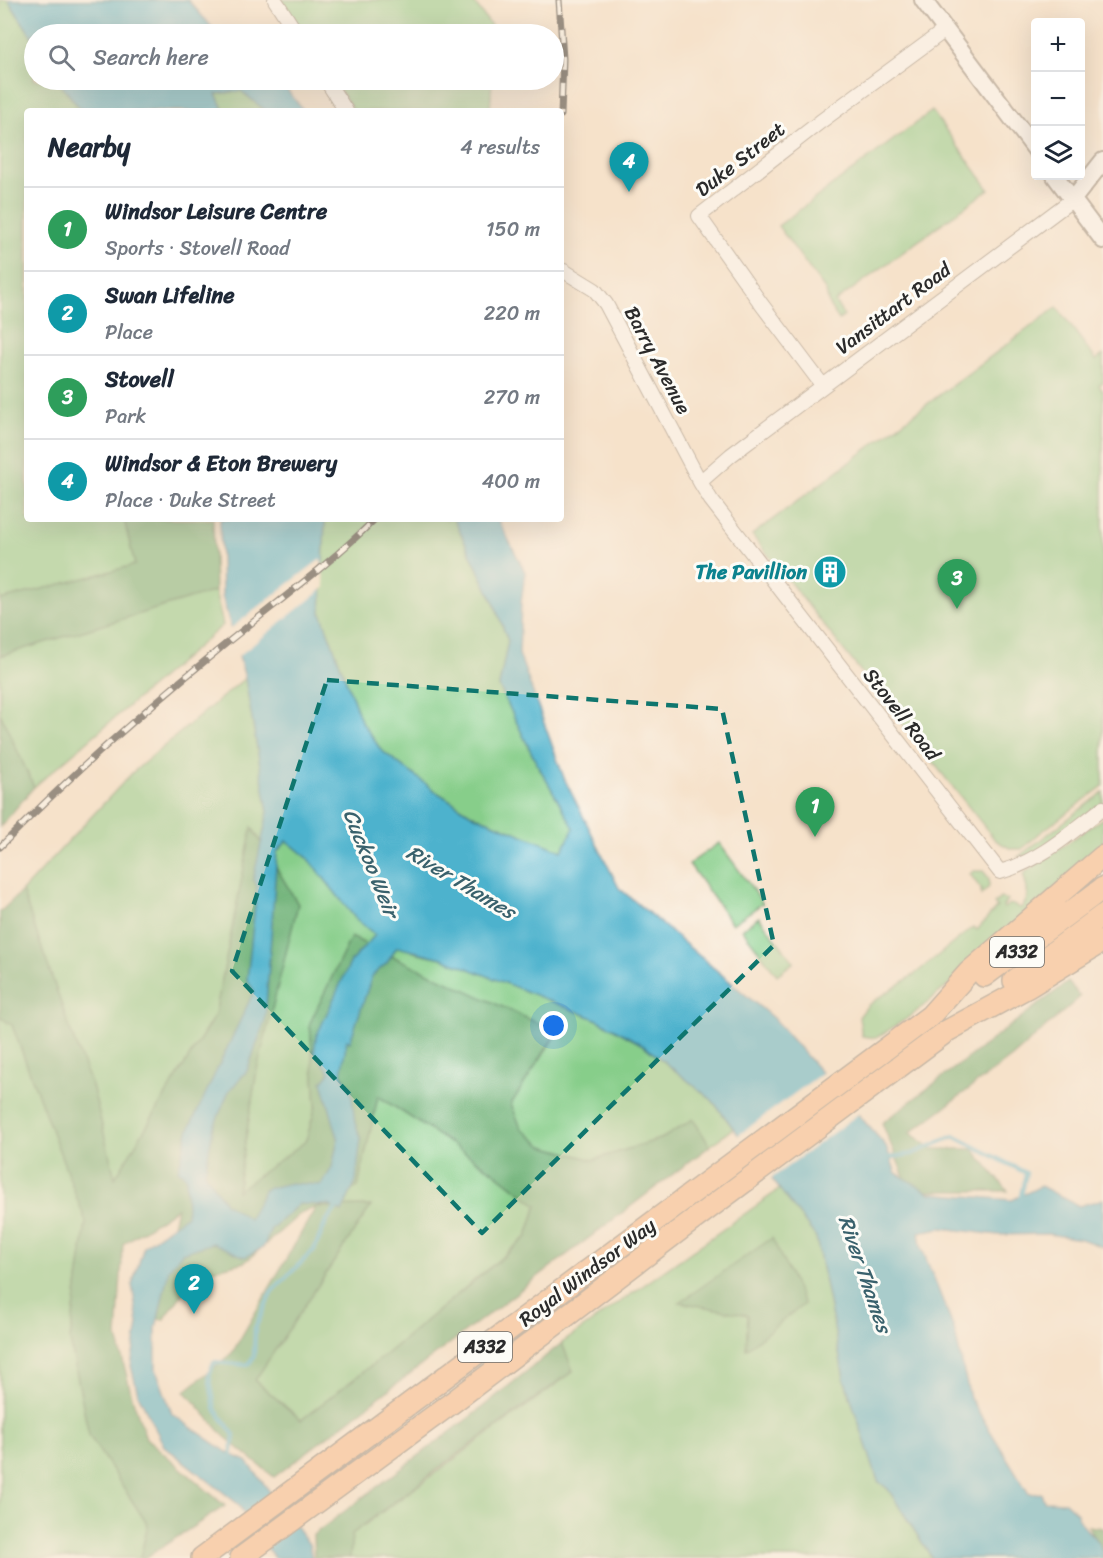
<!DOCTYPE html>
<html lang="en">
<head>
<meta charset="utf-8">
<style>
	body { margin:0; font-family:Sriracha,sans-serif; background:#f2f2f3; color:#1f2937 }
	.controls { position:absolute; right:18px; top:18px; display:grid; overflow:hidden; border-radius:6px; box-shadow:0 6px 24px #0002 }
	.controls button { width:54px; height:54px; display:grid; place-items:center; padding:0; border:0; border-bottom:2px solid #e0e1e3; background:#fff; color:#1f2937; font:30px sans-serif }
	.you { position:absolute; left:554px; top:1026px; width:21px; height:21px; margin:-15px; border:4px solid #fff; border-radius:50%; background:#1a73e8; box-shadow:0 0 0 9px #1a73e833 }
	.badge { display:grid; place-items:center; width:39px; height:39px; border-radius:50%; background:#d93025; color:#fff; font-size:20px; font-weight:700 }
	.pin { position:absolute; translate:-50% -50px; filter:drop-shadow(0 2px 3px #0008) }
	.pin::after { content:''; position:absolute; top:32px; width:21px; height:18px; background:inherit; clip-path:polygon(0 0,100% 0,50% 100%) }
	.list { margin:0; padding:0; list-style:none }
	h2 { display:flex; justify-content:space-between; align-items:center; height:78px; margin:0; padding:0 24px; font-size:26px }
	h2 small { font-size:20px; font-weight:400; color:#747a83 }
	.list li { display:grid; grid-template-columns:39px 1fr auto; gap:18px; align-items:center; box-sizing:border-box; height:84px; padding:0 24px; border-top:2px solid #e0e1e3 }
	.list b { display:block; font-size:22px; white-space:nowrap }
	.list p { margin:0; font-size:20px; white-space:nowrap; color:#747a83 }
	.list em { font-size:20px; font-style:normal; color:#747a83 }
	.icon { flex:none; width:33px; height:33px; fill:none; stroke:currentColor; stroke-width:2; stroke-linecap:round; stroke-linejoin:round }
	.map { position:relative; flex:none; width:1103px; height:1558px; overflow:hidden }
	.search { position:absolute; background:#fff; box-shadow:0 6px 24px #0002; left:24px; top:24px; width:540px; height:66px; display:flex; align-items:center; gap:15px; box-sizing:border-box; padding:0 21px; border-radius:33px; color:#747a83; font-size:22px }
	.panel { position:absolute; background:#fff; box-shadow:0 6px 24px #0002; left:24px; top:108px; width:540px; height:414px; border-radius:6px }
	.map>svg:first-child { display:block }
	.green { fill:#87ce8a; stroke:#597c5a; stroke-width:1.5 }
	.forest { fill:#6db176; stroke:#4c6e50; stroke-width:1.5; fill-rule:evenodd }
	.water { fill:#4eb2cd; stroke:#3c6e7c; stroke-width:1.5; fill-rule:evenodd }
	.pier { fill:#f6e2cb }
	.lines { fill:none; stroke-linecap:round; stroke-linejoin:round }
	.stream { stroke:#4eb2cd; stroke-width:4.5 }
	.minor-casing { stroke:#90867b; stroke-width:16 }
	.tertiary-casing { stroke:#90867b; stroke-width:20 }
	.primary-casing { stroke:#90867b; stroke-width:24 }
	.minor { stroke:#fff; stroke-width:14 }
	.tertiary { stroke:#fff; stroke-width:16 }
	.primary { stroke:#fbbb8c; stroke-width:21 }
	.rail-casing { stroke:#2b2b2b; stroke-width:7 }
	.rail { stroke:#fdfcf7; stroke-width:4.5; stroke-dasharray:14; stroke-linecap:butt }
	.marked { fill:none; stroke:#0f766e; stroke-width:4.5; stroke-dasharray:12 8; stroke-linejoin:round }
	.labels { text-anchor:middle; stroke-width:6; stroke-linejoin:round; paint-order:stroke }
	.shield { fill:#fdfcf7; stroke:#6a6a68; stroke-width:1.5 }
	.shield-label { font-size:18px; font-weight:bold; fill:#2b2b2b }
	.street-label { font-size:20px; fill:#2b2b2b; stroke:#fdfcf7 }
	.culture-label { font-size:20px; font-weight:bold; fill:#0d838f; stroke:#fdfcf7; text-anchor:end }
	.water-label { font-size:21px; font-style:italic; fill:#39616c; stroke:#fdfcf7 }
</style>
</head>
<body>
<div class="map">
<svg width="1103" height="1558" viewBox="0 0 1103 1558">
	<rect width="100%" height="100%" fill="#fdfcf7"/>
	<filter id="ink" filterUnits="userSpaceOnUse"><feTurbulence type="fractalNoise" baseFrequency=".0167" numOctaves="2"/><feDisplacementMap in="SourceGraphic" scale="12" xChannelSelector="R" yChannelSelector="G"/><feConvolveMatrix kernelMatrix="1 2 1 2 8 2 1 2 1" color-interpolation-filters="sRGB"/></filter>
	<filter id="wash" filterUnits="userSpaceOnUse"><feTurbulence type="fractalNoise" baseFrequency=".008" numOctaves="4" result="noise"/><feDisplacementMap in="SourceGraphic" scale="24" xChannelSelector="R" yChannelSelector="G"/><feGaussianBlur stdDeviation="1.35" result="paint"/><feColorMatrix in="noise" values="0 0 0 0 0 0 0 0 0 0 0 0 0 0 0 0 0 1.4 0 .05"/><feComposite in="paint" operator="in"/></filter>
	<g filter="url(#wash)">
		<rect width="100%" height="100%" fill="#f6e2cb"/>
		<!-- green -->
		<path class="green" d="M0,0H8L34,40V80H57L82,111H27V519H124L135,565L0,600Z
			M281,0H472L495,31L494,34H303Z
			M333,80H492L490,111H354Z
			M241,91L266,111H224L216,94Z
			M932,111L989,189L835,302L844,316L839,320L829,305L826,291L778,226Z
			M1057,307L1096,360L1103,355V382L1099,385L1103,391V786L1040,833L1022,849H1011L995,840L752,535Z
			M325,519H454L494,603L508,641L499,686L536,762L574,828L562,851L473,815L438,793L381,750L361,721L321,613Z
			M215,591L223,625L34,787L0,713V656Z
			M245,678L270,821L279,834L309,859L355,918L414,952L442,958L529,992L598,1020L643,1045L712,1100L733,1128L710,1146L693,1120L663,1138L593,1160L543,1146L521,1128L511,1104L557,1033L310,1023L316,1105L306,1141L237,1192L257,1070L252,828L215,1015L115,1179L93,1089L73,1038L22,891L132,773Z
			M1103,792V803L1032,855L1018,857Z
			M1103,818V844L957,978L911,1016L876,1038L862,1036L859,1017L868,1005L915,974L973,927L977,930L997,907L994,904L1000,898L1008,900L1003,906L1004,908L1010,904L1021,908C1031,899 1027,886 1023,874Z
			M719,843L763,903L732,924L689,864Z
			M974,871H983L989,878V887L981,895V889L970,874Z
			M759,917L794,962L777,975L742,929Z
			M0,1017L12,1025L86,1222L70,1340L89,1435L148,1525L140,1558H0Z
			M378,1096L493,1171L537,1205L527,1236L385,1355L301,1420L255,1380L371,1206L316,1207L358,1187Z
			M780,1189L816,1237L844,1378L878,1481L888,1489L932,1558H350L352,1534L573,1372L562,1343Z"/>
		<!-- forest -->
		<path class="forest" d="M124,519H213L215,591L0,656V600L135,565Z
			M0,713L34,787L0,827Z
			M252,827L298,904L257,1070L237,1191L306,1141L316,1105L310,1023L351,937L557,1032L511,1104L521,1128L543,1146L593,1160L663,1138L693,1119L710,1146L274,1477L225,1437L185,1391L232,1353L316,1207L300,1214L245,1262L196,1274L164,1320L151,1317L177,1208L123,1244L117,1337L132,1397L146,1438L225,1506L145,1558H140L148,1525L89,1435L70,1340L86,1222L12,1025L0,1017V912L22,891L73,1038L93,1089L115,1178L215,1015ZM378,1096L493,1171L537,1205L527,1237L385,1355L301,1420L255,1380L371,1206L317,1207L358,1187Z
			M1068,982L1080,997L1012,1057L910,1133L933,1149H973L1008,1191H910L882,1123Z
			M772,1238L804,1304L746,1349L748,1315L680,1302Z
			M562,1343L573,1371L436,1470L352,1534L350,1558H314L313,1535L470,1417Z
			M1088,1526L1103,1528V1556Z"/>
		<!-- water -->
		<path class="water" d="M8,0H188L218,34H34V40Z
			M57,80H279L304,111H266L241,91L216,94L224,111H82Z
			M220,519H325L321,613L361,721L381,750L438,793L473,815L562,851L574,828L536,762L499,686L508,641L494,603L454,519H498L525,572L521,603L519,654L564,778L619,888L773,1018L886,1146L896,1173L930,1193L1012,1200L1041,1186L1079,1206L1103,1199V1247L1081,1239L1048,1234L998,1235L941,1228L919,1232L921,1246L954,1329L970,1398L1029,1494L1041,1493L1044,1501L1065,1502L1077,1513C1081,1532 1103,1537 1103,1558H932L888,1489L878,1481L844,1378L816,1237L712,1100L643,1045L598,1020L442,958L397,947L387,963L372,976L350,1042L347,1040L341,1074L351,1088L355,1123L361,1138L356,1181L342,1212L328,1205L299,1204L271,1229L263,1248L245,1257L213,1243L182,1253L169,1269L156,1328V1369L172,1414L230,1454L247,1461L309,1544L312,1558H274L238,1504L164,1446L138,1394L131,1366L138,1324L132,1285L144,1246L187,1215L186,1177L178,1170L188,1131L254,991L247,980L257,886L253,880L268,812L245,678L222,596ZM287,841L309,859L355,918L375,935L351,961L316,1037L314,1052L330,1072L322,1082L338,1138L332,1167L322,1185L291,1183L265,1189L249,1219L225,1203L205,1173L213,1129L229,1091L247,1071L265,1021L277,852Z"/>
		<!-- pier -->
		<path class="pier" d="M321,559L325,587L236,658L229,630Z
			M825,1071L861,1112L769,1180L736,1137Z"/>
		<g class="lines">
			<!-- stream -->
			<path class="stream" d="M886,1158L912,1154L954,1136L1026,1173L1020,1200
				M231,1458L234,1435L215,1409L209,1375L214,1362L248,1365L254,1356L255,1328L272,1291L314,1250L326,1222L338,1206"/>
		</g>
	</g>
	<g filter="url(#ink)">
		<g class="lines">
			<!-- minor casing -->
			<g class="minor-casing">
				<path id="minor" d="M275,0L297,34
					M326,80L346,111
					M564,271L595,290L606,304L700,482L711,500L1000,872C1040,861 1070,833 1103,808
					M823,386L762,305L699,216L820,122L945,30
					M700,482L731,455L1073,199"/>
			</g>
			<!-- tertiary casing -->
			<g class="tertiary-casing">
				<path id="tertiary" d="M923,0L1036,150
					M1055,176L1103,240
					M1073,199L1103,161"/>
			</g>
			<!-- primary casing -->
			<g class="primary-casing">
				<path id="primary" d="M984,976L1103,888
					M1014,981L1103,915
					M202,1558L930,1016L969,972L1103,856
					M241,1558L453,1402L685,1226L947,1031L1028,987L1103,941"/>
			</g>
			<!-- minor -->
			<use href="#minor" class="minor"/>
			<!-- tertiary -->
			<use href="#tertiary" class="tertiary"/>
			<!-- primary -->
			<use href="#primary" class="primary"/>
			<!-- rail casing -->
			<g class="rail-casing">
				<path id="rail" d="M559,0L563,59L561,115
					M0,847C68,778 142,712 217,651C270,607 326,568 375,519"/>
			</g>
			<!-- rail -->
			<use href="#rail" class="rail"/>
		</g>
	</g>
	<!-- marked area -->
	<path d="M0 0H1103V1558H0ZM327,680L722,709L774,945L482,1233L232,971Z" fill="#f6e2cb" fill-opacity=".55" fill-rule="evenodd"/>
	<path class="marked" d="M327,680L722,709L774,945L482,1233L232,971Z"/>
	<!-- icons -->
	<defs>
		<g id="building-disc" transform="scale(1.725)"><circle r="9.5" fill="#0f9aa8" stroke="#fdfcf7"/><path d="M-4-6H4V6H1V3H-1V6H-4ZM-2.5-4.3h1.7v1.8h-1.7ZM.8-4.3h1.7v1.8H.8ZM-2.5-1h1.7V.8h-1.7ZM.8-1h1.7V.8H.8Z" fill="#fff"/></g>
	</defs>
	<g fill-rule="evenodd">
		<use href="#building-disc" x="830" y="572"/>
	</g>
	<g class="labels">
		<!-- shield labels -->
		<g class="shield">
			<rect x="990" y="937" width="54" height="30" rx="4.5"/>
			<rect x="458" y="1332" width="54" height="30" rx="4.5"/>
		</g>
		<g class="shield-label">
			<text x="1017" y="958">A332</text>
			<text x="485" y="1353">A332</text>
		</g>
		<!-- street labels -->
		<g class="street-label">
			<text transform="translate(740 159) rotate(-38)" y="7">Duke Street</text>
			<text transform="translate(893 308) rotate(-37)" y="7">Vansittart Road</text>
			<text transform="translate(658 360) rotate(62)" y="7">Barry Avenue</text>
			<text transform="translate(902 714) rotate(52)" y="7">Stovell Road</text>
			<text transform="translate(587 1272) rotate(-37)" y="7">Royal Windsor Way</text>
		</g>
		<!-- culture labels -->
		<g class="culture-label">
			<text x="807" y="579">The Pavillion</text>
		</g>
		<!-- water labels -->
		<g class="water-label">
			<text transform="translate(371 863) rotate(68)" y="7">Cuckoo Weir</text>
			<text transform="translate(461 882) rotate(31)" y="7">River Thames</text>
			<text transform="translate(865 1274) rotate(71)" y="7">River Thames</text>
		</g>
	</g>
</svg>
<div class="controls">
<button>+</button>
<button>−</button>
<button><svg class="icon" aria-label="layers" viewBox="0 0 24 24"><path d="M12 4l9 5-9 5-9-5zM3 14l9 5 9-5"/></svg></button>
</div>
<div class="you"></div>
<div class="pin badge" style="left:815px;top:837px;background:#2e9e5b">1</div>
<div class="pin badge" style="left:194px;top:1314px;background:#0f9aa8">2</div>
<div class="pin badge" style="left:957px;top:609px;background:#2e9e5b">3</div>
<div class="pin badge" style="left:629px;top:192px;background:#0f9aa8">4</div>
<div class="search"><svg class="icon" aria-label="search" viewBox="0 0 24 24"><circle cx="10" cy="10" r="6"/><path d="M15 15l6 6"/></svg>Search here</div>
<section class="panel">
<h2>Nearby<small>4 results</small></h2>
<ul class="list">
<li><span class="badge" style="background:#2e9e5b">1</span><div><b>Windsor Leisure Centre</b><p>Sports · Stovell Road</p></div><em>150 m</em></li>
<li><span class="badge" style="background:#0f9aa8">2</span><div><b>Swan Lifeline</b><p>Place</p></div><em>220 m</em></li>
<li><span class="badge" style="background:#2e9e5b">3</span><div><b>Stovell</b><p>Park</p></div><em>270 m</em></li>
<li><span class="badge" style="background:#0f9aa8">4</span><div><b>Windsor &amp; Eton Brewery</b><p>Place · Duke Street</p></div><em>400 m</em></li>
</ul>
</section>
</div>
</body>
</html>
